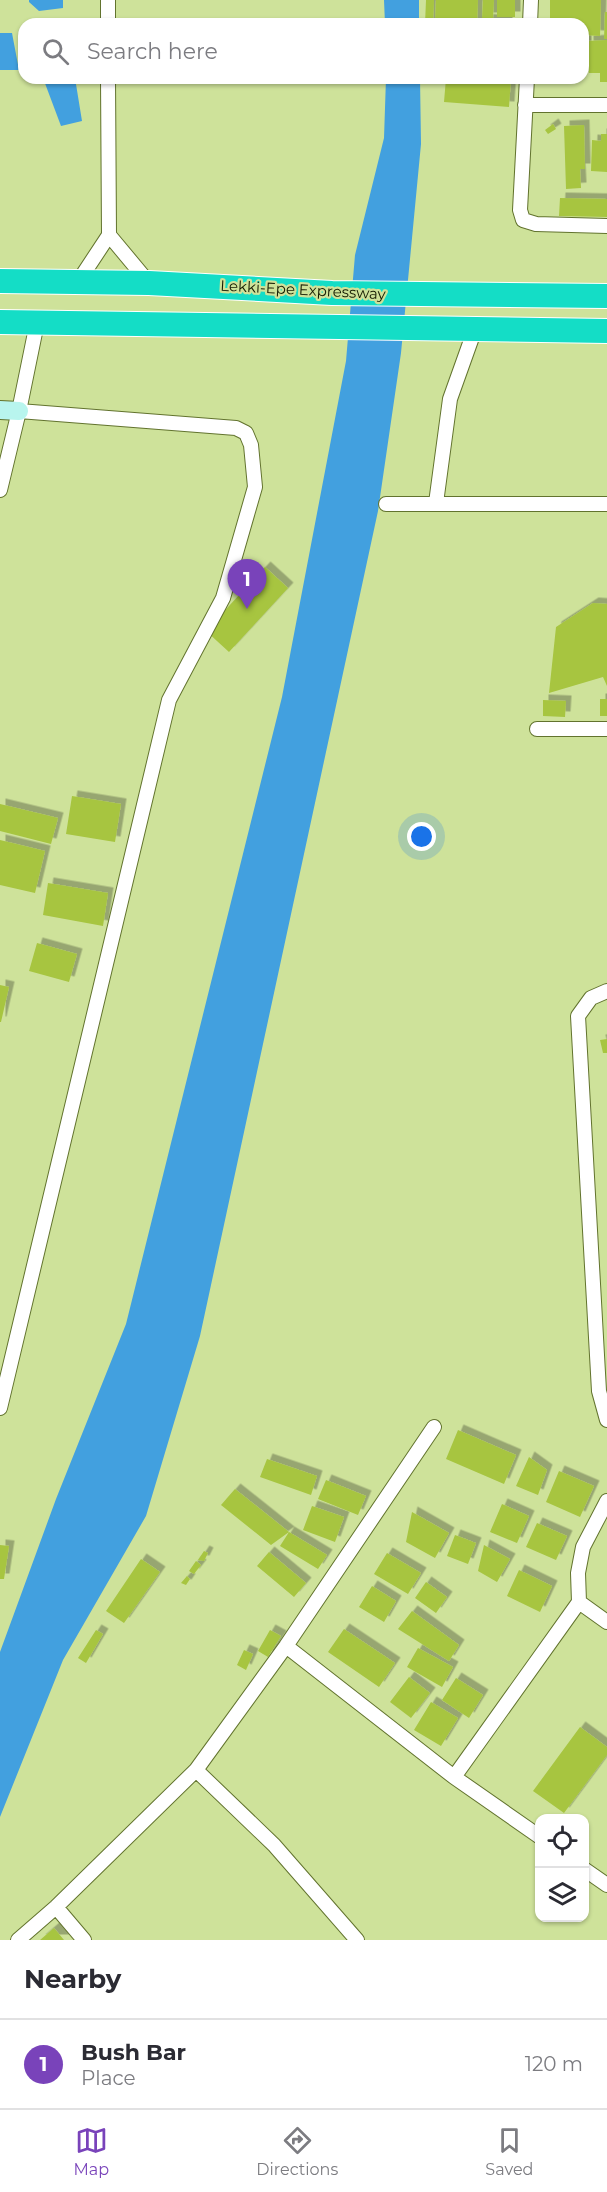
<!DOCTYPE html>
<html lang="en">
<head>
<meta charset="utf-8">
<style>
	body { margin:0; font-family:Montserrat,sans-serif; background:#f7f7f7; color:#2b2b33 }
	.controls { position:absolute; right:18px; bottom:18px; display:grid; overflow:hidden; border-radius:12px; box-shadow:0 2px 4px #0004 }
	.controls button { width:54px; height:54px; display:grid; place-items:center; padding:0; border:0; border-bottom:2px solid #e1e1e2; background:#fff; color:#2b2b33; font:30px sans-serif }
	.you { position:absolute; left:422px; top:837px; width:21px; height:21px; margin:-15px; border:4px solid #fff; border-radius:50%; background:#1a73e8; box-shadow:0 0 0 9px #1a73e833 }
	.badge { display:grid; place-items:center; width:39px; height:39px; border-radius:50%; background:#7943ba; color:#fff; font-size:20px; font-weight:700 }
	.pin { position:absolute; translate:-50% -50px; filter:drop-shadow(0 2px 3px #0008) }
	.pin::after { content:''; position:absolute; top:32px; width:21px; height:18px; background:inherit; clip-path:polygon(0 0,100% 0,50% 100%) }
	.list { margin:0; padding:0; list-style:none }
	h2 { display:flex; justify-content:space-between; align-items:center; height:78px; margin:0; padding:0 24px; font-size:26px }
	h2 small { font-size:20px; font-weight:400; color:#7c7c81 }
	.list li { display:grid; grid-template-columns:39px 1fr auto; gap:18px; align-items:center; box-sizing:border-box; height:90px; padding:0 24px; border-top:2px solid #e1e1e2 }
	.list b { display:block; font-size:22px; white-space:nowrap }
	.list p { margin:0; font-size:20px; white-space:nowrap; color:#7c7c81 }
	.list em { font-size:20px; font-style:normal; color:#7c7c81 }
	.icon { flex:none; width:33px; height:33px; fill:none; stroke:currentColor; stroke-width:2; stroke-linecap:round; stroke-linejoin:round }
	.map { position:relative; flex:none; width:607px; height:1940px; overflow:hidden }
	.search { position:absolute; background:#fff; box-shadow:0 2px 4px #0004; left:18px; right:18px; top:18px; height:66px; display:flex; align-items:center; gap:15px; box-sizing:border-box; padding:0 21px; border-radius:18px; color:#7c7c81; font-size:22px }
	.sheet { height:168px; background:#fff }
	nav { display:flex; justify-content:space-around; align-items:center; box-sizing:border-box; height:84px; border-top:2px solid #e1e1e2; background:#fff; font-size:16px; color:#7c7c81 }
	nav a { display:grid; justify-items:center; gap:3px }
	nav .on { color:#7943ba }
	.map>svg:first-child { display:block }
	.water { fill:#42a0df }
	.building { fill:#a7c541; filter:url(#shadow) }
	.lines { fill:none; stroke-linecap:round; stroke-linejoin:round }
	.street-casing { stroke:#62732e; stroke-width:16 }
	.secondary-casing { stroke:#62732e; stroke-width:20 }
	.highway-casing { stroke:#fff; stroke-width:26 }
	.street { stroke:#fff; stroke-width:14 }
	.secondary { stroke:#b8f5ee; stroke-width:18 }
	.highway { stroke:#14ddc6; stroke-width:24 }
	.labels { text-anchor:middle; stroke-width:4.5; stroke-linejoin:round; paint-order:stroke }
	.street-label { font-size:15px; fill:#141a00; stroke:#cee29a }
</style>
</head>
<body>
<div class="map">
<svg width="607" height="1940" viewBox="0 0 607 1940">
	<defs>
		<filter id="shadow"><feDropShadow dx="5.5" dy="-5.5" stdDeviation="0" flood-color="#0004"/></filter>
	</defs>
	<rect width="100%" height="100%" fill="#cee29a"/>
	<!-- water -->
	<path class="water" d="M29,0H63V8L39,11L29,2Z
		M384,0H419V24H385Z
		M0,33H12L19,70H0Z
		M43,78H75L82,121L61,126Z
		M386,78H420L421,144L401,353L378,511L200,1336L146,1516L63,1660L0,1817V1652L56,1499L126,1324L282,697L346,361L355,255L384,138Z"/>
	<!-- building -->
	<path class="building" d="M426,0H434L433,24H425Z
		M436,0H478L477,24H435Z
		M483,0H494L493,18H482Z
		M497,0H515V17H497Z
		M550,0H601L600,36L583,35V24H550Z
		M605,12H607V39H604Z
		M481,19L507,21V24H481Z
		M583,39H586V75H583Z
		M607,40V82H600V73H589L588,41Z
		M446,78H511L509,107L444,102Z
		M553,124L556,129L548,134L545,130Z
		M584,125L585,169H580L581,188L566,189L564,126Z
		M601,134H607V172L591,171L592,140L601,141Z
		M560,198L607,199V217L559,216Z
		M265,567L288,588L229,652L206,631Z
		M593,603L607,604V686L603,677L549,693L556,627Z
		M600,699H607V716H600Z
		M543,700L566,701L565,717L543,716Z
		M72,796L121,804L115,842L66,834Z
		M0,804L58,818L51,844L0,831Z
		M0,840L45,851L35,893L0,885Z
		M48,883L108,893L103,926L43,915Z
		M37,943L77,954L69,982L29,971Z
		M0,985L9,987L1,1022H0Z
		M607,1039V1053H603L600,1040Z
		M458,1430L516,1455L504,1484L446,1459Z
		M529,1457L547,1470L538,1495L516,1486Z
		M267,1459L317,1476L311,1495L260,1477Z
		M559,1471L594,1486L580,1517L546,1502Z
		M326,1480L366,1496L358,1515L318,1499Z
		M235,1489L289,1532L271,1545L221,1505Z
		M502,1504L529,1516L517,1543L490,1532Z
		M312,1506L344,1517L335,1542L303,1530Z
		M412,1512L449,1533L435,1558L406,1542Z
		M537,1523L567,1536L556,1560L526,1547Z
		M289,1532L327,1555L318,1569L280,1546Z
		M455,1535L476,1543L468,1564L447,1556Z
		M0,1545L9,1546L4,1579H0Z
		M484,1545L510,1559L497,1582L478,1571Z
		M204,1551L208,1553L204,1561L198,1560Z
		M269,1552L306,1583L294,1597L257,1566Z
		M387,1553L421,1573L408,1594L374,1574Z
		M141,1559L160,1572L124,1623L106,1611Z
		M196,1561L201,1565L194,1574L189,1571Z
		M519,1570L552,1586L540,1612L507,1596Z
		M187,1576L190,1579L186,1585L181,1583Z
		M426,1582L447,1597L436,1613L415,1598Z
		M372,1586L396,1601L384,1622L359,1607Z
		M412,1611L459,1645L449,1661L398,1629Z
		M344,1629L395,1663L379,1687L328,1652Z
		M96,1630L103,1634L86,1663L78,1658Z
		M270,1630L281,1636L268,1657L258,1651Z
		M418,1648L453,1667L442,1687L407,1667Z
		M244,1650L253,1654L246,1670L237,1665Z
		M409,1677L430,1693L411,1718L390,1702Z
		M456,1678L483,1695L469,1718L442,1700Z
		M431,1702L458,1718L441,1746L414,1730Z
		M580,1727L607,1747V1755L564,1813L533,1791Z
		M54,1928L64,1940H40Z"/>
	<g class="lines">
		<!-- street casing -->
		<g class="street-casing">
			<path id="street" d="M108,0V24
				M530,24L531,0
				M527,78L520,210L523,220L536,224L607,226
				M525,105H607
				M109,235L149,283
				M78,282L109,235L108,78
				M0,490L19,411L37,323
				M436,503L450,399L475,329
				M386,504H607
				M537,729H607
				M607,991L591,998L578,1016L599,1391L607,1420
				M0,1408L169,700L223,598L255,487L251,445L246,433L236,428L19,411
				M579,1602L607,1622
				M286,1646L454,1777
				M196,1770L286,1646L434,1427
				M540,1837L454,1777L579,1602L578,1573L583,1547L607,1501
				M584,1869L607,1885
				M56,1907L84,1940
				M18,1940L56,1907L196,1770L274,1845L357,1940"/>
		</g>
		<!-- secondary casing -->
		<g class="secondary-casing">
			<path id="secondary" d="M0,410L19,411"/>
		</g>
		<!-- highway casing -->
		<g class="highway-casing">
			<path id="highway" d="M0,281L149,283L332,293L607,296
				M0,322L607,331"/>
		</g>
		<!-- street -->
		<use href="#street" class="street"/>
		<!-- secondary -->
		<use href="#secondary" class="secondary"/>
		<!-- highway -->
		<use href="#highway" class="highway"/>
	</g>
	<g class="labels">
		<!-- street labels -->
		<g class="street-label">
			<text transform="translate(303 290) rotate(3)" y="5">Lekki-Epe Expressway</text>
		</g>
	</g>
</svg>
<div class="controls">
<button><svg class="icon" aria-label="locate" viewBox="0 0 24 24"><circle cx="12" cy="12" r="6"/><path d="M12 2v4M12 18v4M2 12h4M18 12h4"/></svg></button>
<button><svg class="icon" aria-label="layers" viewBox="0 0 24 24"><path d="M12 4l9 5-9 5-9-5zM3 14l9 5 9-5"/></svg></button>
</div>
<div class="you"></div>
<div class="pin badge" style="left:247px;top:609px">1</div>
<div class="search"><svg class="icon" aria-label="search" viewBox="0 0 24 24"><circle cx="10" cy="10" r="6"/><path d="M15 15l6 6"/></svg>Search here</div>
</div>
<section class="sheet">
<h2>Nearby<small></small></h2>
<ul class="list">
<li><span class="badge">1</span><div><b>Bush Bar</b><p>Place</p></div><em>120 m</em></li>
</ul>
</section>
<nav>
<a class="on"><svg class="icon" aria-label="map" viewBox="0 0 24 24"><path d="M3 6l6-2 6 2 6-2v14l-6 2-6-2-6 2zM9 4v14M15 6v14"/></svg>Map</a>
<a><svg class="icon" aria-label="directions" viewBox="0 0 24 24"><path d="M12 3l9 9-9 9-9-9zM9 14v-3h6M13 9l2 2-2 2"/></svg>Directions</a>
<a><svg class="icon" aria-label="saved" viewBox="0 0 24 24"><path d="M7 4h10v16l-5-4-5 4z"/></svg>Saved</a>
</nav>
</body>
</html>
